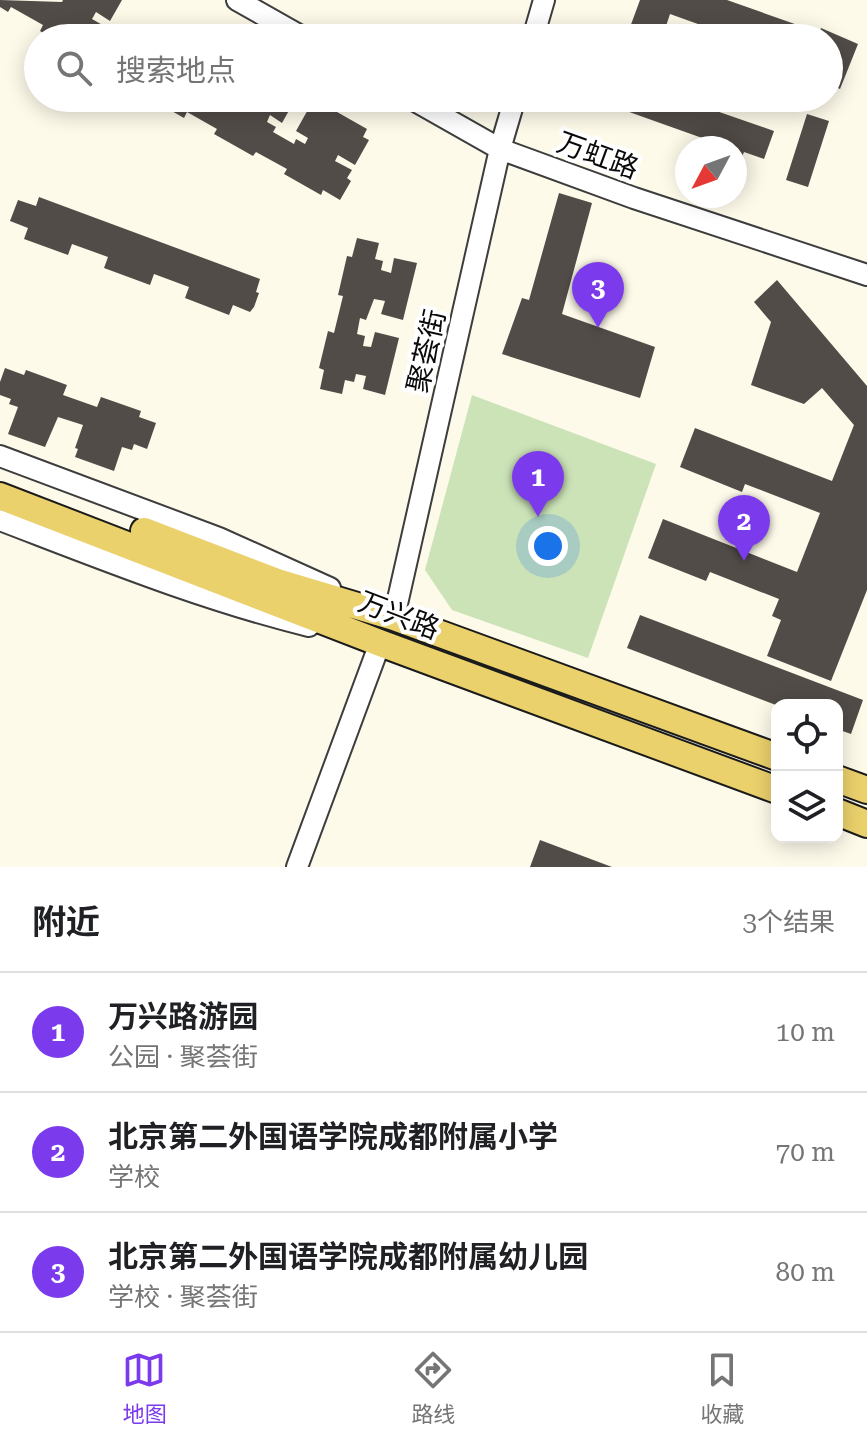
<!DOCTYPE html>
<html lang="zh">
<head>
<meta charset="utf-8">
<style>
	body { margin:0; font-family:"Roboto Serif","Noto Sans SC",serif; background:#f2f2f2; color:#202124 }
	.controls { position:absolute; right:24px; bottom:24px; display:grid; overflow:hidden; border-radius:16px; box-shadow:0 4px 20px #0003 }
	.controls button { width:72px; height:72px; display:grid; place-items:center; padding:0; border:0; border-bottom:2px solid #e0e0e0; background:#fff; color:#202124; font:40px sans-serif }
	.compass { position:absolute; left:675px; top:136px; width:72px; height:72px; border-radius:50%; background:#fff; box-shadow:0 4px 20px #0003; rotate:229deg }
	.you { position:absolute; left:548px; top:546px; width:28px; height:28px; margin:-20px; border:6px solid #fff; border-radius:50%; background:#1a73e8; box-shadow:0 0 0 12px #1a73e833 }
	.badge { display:grid; place-items:center; width:52px; height:52px; border-radius:50%; background:#7c3aed; color:#fff; font-size:26px; font-weight:700 }
	.pin { position:absolute; translate:-50% -66px; filter:drop-shadow(0 2px 4px #0008) }
	.pin::after { content:''; position:absolute; top:42px; width:28px; height:24px; background:inherit; clip-path:polygon(0 0,100% 0,50% 100%) }
	.list { margin:0; padding:0; list-style:none }
	h2 { display:flex; justify-content:space-between; align-items:center; height:104px; margin:0; padding:0 32px; font-size:34px }
	h2 small { font-size:26px; font-weight:400; color:#757577 }
	.list li { display:grid; grid-template-columns:52px 1fr auto; gap:24px; align-items:center; box-sizing:border-box; height:120px; padding:0 32px; border-top:2px solid #e0e0e0 }
	.list b { display:block; font-size:30px; white-space:nowrap }
	.list p { margin:0; font-size:26px; white-space:nowrap; color:#757577 }
	.list em { font-size:26px; font-style:normal; color:#757577 }
	.icon { flex:none; width:44px; height:44px; fill:none; stroke:currentColor; stroke-width:2; stroke-linecap:round; stroke-linejoin:round }
	.map { position:relative; flex:none; width:867px; height:867px; overflow:hidden }
	.search { position:absolute; background:#fff; box-shadow:0 4px 20px #0003; left:24px; right:24px; top:24px; height:88px; display:flex; align-items:center; gap:20px; box-sizing:border-box; padding:0 28px; border-radius:44px; color:#757577; font-size:30px }
	.sheet { height:464px; background:#fff }
	nav { display:flex; justify-content:space-around; align-items:center; box-sizing:border-box; height:112px; border-top:2px solid #e0e0e0; background:#fff; font-size:22px; color:#757577 }
	nav a { display:grid; justify-items:center; gap:4px }
	nav .on { color:#7c3aed }
	.map>svg:first-child { display:block }
	.green { fill:#cce3b8 }
	.building { fill:#524c48 }
	.lines { fill:none; stroke-linecap:round; stroke-linejoin:round }
	.minor-casing { stroke:#3d3d3d; stroke-width:24 }
	.major-casing { stroke:#1b1b1b; stroke-width:30 }
	.minor { stroke:#fff; stroke-width:20 }
	.major { stroke:#ead16c; stroke-width:26 }
	.labels { text-anchor:middle; stroke-width:8; stroke-linejoin:round; paint-order:stroke }
	.street-label { font-size:28px; fill:#0a0a0a; stroke:#fff }
</style>
</head>
<body>
<div class="map">
<svg width="867" height="867" viewBox="0 0 867 867">
	<rect width="100%" height="100%" fill="#fdfaea"/>
	<!-- green -->
	<path class="green" d="M472,395L656,464L588,658L452,610L425,570Z"/>
	<!-- building -->
	<path class="building" d="M0,0L62,2L63,0H122L110,21L96,12L92,19L106,27L102,35L108,38H52L40,31L43,25L11,7L8,12L0,7Z
		M640,0H727L809,29L806,38H737L670,14L662,38H626Z
		M184,25L207,38H166L172,27L180,32Z
		M821,28L858,44L840,89L829,84V38H817Z
		M149,98H212L225,105L227,101L236,106L241,98H296L282,123L270,115L267,122L276,127L273,132L294,144L296,139L305,144L308,138L296,131L310,106L319,112L323,104L367,129L363,137L369,140L355,165L338,155L335,161L352,170L347,178L351,181L340,200L323,190L321,195L284,174L287,169L256,152L253,156L214,134L217,129L187,112L184,118Z
		M605,98H679L774,131L764,159L744,152L740,162L735,160V148H718L719,144L604,103Z
		M807,114L829,121L808,187L786,180Z
		M559,193L592,203L562,314L655,347L640,398L502,354L522,298L529,300Z
		M39,197L260,279L256,292L259,293L254,307L250,312L233,305L229,315L185,298L189,287L154,274L150,285L104,268L108,257L72,244L68,255L24,239L28,228L10,221L18,200L36,206Z
		M357,238L379,243L375,259L383,261L381,270L391,273L394,258L417,263L403,320L381,314L385,301L374,299L366,320L360,318L357,334L365,336L363,346L371,347L375,332L399,338L385,395L363,389L366,376L356,374L354,382L345,380L342,394L320,389L324,370L319,368L328,331L334,333L343,296L338,295L347,256L352,257Z
		M777,280L867,386V590L831,681L767,656L781,620L772,616L779,599L710,572L706,581L648,558L663,519L797,572L820,513L745,484L742,492L680,467L695,428L832,481L854,425L822,388L804,404L751,385L771,322L754,302Z
		M5,368L24,375L26,370L67,385L63,395L97,407L101,397L141,411L139,417L156,423L147,449L134,444L132,450L122,447L114,471L75,457L78,449L75,448L83,425L58,417L45,447L8,434L18,407L9,404L11,399L0,395V382Z
		M640,615L863,700L851,734L837,729V705H776L627,648Z
		M540,840L612,867H530Z"/>
	<g class="lines">
		<!-- minor casing -->
		<g class="minor-casing">
			<path id="minor" d="M237,0L304,38
				M533,38L544,0
				M410,98L500,149L634,198L867,275
				M0,456L219,538L330,588
				M0,520C102,559 203,600 309,626
				M381,611L394,617L500,149L515,98
				M297,867L380,643L367,640"/>
		</g>
		<!-- major casing -->
		<g class="major-casing">
			<path id="major" d="M0,496L380,643L777,790
				M144,531L277,582L394,617L777,757
				M837,779L867,790
				M837,812L867,824"/>
		</g>
		<!-- minor -->
		<use href="#minor" class="minor"/>
		<!-- major -->
		<use href="#major" class="major"/>
	</g>
	<g class="labels">
		<!-- street labels -->
		<g class="street-label">
			<text transform="translate(598 155) rotate(20)" y="10">万虹路</text>
			<text transform="translate(426 351) rotate(-77)" y="10">聚荟街</text>
			<text transform="translate(399 615) rotate(21)" y="10">万兴路</text>
		</g>
	</g>
</svg>
<div class="controls">
<button><svg class="icon" aria-label="locate" viewBox="0 0 24 24"><circle cx="12" cy="12" r="6"/><path d="M12 2v4M12 18v4M2 12h4M18 12h4"/></svg></button>
<button><svg class="icon" aria-label="layers" viewBox="0 0 24 24"><path d="M12 4l9 5-9 5-9-5zM3 14l9 5 9-5"/></svg></button>
</div>
<svg class="compass" viewBox="-18 -18 36 36"><path d="M0-13l5 13h-10z" fill="#e53935"/><path d="M0 13l5-13h-10z" fill="#757577"/></svg>
<div class="you"></div>
<div class="pin badge" style="left:538px;top:517px">1</div>
<div class="pin badge" style="left:744px;top:561px">2</div>
<div class="pin badge" style="left:598px;top:328px">3</div>
<div class="search"><svg class="icon" aria-label="search" viewBox="0 0 24 24"><circle cx="10" cy="10" r="6"/><path d="M15 15l6 6"/></svg>搜索地点</div>
</div>
<section class="sheet">
<h2>附近<small>3个结果</small></h2>
<ul class="list">
<li><span class="badge">1</span><div><b>万兴路游园</b><p>公园 · 聚荟街</p></div><em>10 m</em></li>
<li><span class="badge">2</span><div><b>北京第二外国语学院成都附属小学</b><p>学校</p></div><em>70 m</em></li>
<li><span class="badge">3</span><div><b>北京第二外国语学院成都附属幼儿园</b><p>学校 · 聚荟街</p></div><em>80 m</em></li>
</ul>
</section>
<nav>
<a class="on"><svg class="icon" aria-label="map" viewBox="0 0 24 24"><path d="M3 6l6-2 6 2 6-2v14l-6 2-6-2-6 2zM9 4v14M15 6v14"/></svg>地图</a>
<a><svg class="icon" aria-label="directions" viewBox="0 0 24 24"><path d="M12 3l9 9-9 9-9-9zM9 14v-3h6M13 9l2 2-2 2"/></svg>路线</a>
<a><svg class="icon" aria-label="saved" viewBox="0 0 24 24"><path d="M7 4h10v16l-5-4-5 4z"/></svg>收藏</a>
</nav>
</body>
</html>
